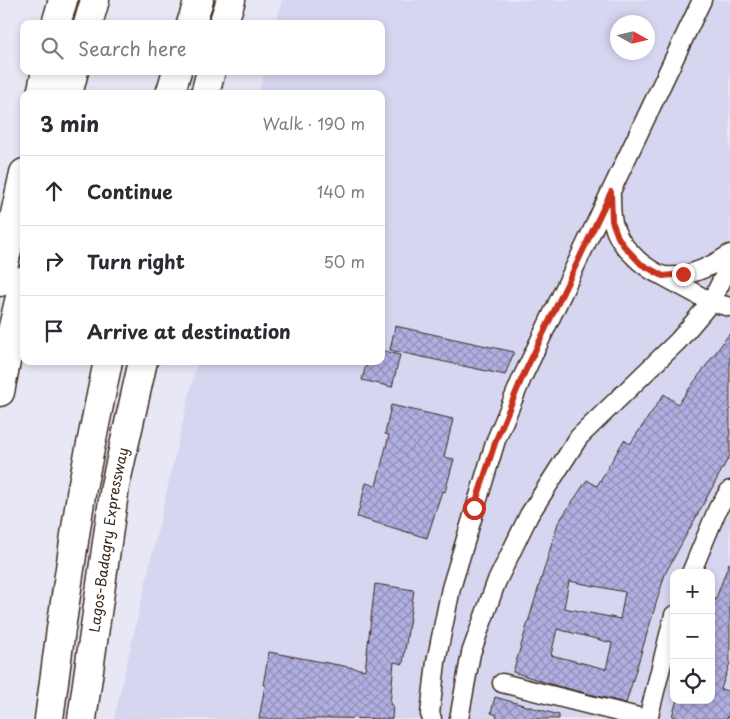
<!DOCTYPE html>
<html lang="en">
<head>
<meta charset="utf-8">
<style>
	body { margin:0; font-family:"Playpen Sans",sans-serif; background:#f2f2f3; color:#2b2b33 }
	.controls { position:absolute; right:15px; bottom:15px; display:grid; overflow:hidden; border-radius:10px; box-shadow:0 2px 8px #0003 }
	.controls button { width:45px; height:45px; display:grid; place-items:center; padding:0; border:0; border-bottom:1px solid #e1e1e2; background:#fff; color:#2b2b33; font:25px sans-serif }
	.compass { position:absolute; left:610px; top:15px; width:45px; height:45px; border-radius:50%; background:#fff; box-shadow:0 2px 8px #0003; rotate:98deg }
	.stop { position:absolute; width:15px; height:15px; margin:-11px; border:4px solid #c8321e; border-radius:50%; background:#fff }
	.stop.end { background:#c8321e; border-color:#fff; box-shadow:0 1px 5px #0008 }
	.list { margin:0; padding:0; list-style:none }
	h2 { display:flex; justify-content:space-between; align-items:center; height:65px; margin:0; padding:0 20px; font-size:21px }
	h2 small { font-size:16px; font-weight:400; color:#7c7c81 }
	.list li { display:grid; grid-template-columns:32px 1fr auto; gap:15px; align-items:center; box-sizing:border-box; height:70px; padding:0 20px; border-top:1px solid #e1e1e2 }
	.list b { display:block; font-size:19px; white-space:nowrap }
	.list em { font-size:16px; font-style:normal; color:#7c7c81 }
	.icon { flex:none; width:28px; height:28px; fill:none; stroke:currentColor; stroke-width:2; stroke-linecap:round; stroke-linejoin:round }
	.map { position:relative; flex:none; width:730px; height:719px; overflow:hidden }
	.search { position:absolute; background:#fff; box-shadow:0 2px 8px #0003; left:20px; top:20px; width:365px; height:55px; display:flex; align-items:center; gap:12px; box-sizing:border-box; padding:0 18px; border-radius:10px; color:#7c7c81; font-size:19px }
	.panel { position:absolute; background:#fff; box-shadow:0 2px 8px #0003; left:20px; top:90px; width:365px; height:275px; border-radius:10px }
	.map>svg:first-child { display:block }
	.built { fill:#d6d6f0; fill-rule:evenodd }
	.building { fill:url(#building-cross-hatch); stroke:#3b2a1e; fill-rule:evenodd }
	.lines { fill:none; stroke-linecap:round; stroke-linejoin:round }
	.minor-casing { stroke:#3b2a1e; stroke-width:21 }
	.primary-casing { stroke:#3b2a1e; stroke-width:31 }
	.motorway-casing { stroke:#3b2a1e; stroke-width:31 }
	.minor { stroke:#fff; stroke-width:18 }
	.primary { stroke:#fff; stroke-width:28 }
	.motorway { stroke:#fff; stroke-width:28 }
	.route { stroke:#c8321e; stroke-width:6 }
	.labels { text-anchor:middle; stroke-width:4; stroke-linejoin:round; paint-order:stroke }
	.street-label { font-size:14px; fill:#3b2a1e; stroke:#fff }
</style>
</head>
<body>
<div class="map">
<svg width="730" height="719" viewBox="0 0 730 719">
	<defs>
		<pattern id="building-cross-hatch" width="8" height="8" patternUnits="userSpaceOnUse" patternTransform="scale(1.25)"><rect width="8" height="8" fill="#b0afe1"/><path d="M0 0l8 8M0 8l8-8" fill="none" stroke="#908fb6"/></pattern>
	</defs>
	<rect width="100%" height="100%" fill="#e7e7f6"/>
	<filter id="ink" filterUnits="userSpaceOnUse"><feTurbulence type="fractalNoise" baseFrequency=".02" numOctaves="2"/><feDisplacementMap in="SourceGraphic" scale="10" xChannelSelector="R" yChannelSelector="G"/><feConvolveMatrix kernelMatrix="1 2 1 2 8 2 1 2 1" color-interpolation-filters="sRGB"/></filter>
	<g filter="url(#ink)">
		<!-- built -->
		<path class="built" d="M282,0H730V719H114L197,361H381V94H259L264,71H381V24H276ZM618,22H648V52H618ZM674,573H711V700H674Z"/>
		<!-- building -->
		<path class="building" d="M395,326L514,352L505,375L390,350Z
			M730,333V455L665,574L626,703L557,686L513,672L558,523L587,480L597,486L624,440L630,444L664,394L678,404ZM569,581L625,592L620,619L564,608ZM557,629L612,643L606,669L551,655Z
			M381,350L400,355L392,387L362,380L367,361H381Z
			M391,405L453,419L444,457L454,459L445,492L442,491L427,538L357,517L366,483L376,486L389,435L385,434Z
			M729,563L730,564V663L721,689L730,692V710L727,719H680L672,716L677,700H711V600L715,601Z
			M375,584L414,590L403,664L394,662L390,705H393L392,719L327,718L326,719H259L265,685H263L269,652L365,670Z
			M495,697L559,715V719H496L497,715L491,713Z"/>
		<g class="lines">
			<!-- minor casing -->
			<g class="minor-casing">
				<path id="minor" d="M611,196C611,204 611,214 613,223C616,236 623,246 633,255C639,262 656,275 665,276C687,278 712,266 730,254
					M663,276L711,302L730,307
					M691,573L718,508L730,490
					M502,683L646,719
					M432,719L430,714L436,662L451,588L496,440L522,378L702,0
					M459,719L471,653L496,583L529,515L579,437L678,341L711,302L730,264
					M648,719L674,615"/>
			</g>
			<!-- primary casing -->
			<g class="primary-casing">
				<g id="primary">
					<path d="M56,24L63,0"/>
					<path d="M223,24L231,0"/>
					<path d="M41,94L46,71"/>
					<path d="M205,94L211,71"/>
					<path d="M0,282L24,173"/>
					<path id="s1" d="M82,719L115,486L143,361"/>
				</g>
			</g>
			<!-- motorway casing -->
			<g class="motorway-casing">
				<path id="motorway" d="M88,24L95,0
					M191,24L199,0
					M68,94L74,71
					M170,94L177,71
					M0,392L12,331L24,280
					M49,719L61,629L82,488L108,361"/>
			</g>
			<!-- minor -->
			<use href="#minor" class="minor"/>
			<!-- primary -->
			<use href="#primary" class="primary"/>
			<!-- motorway -->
			<use href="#motorway" class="motorway"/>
		</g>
	</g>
	<g class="lines" filter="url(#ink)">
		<!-- route -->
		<path class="route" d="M474,508L496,440L522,378L611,192L612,221L618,237L624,246L641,264L663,276L683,274"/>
	</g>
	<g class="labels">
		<!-- street labels -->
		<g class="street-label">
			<text dy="5" stroke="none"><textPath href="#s1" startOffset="181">Lagos-Badagry Expressway</textPath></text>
		</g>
	</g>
</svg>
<div class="controls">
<button>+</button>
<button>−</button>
<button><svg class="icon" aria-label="locate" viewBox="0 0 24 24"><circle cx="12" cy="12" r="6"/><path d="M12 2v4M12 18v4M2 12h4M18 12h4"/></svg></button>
</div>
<svg class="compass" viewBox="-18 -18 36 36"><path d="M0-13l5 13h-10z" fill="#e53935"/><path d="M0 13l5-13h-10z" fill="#7c7c81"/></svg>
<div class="stop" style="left:474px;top:508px"></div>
<div class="stop end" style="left:683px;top:274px"></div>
<div class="search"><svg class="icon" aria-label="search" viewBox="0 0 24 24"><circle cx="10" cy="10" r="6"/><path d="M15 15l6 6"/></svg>Search here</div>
<section class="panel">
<h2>3 min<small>Walk · 190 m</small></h2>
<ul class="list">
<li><svg class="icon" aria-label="ahead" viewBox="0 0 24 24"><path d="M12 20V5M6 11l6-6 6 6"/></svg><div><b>Continue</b></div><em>140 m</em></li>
<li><svg class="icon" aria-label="right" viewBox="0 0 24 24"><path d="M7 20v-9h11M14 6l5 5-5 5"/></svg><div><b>Turn right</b></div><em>50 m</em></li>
<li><svg class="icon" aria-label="arrive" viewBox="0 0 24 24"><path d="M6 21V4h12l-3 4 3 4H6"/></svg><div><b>Arrive at destination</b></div></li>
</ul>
</section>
</div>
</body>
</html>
